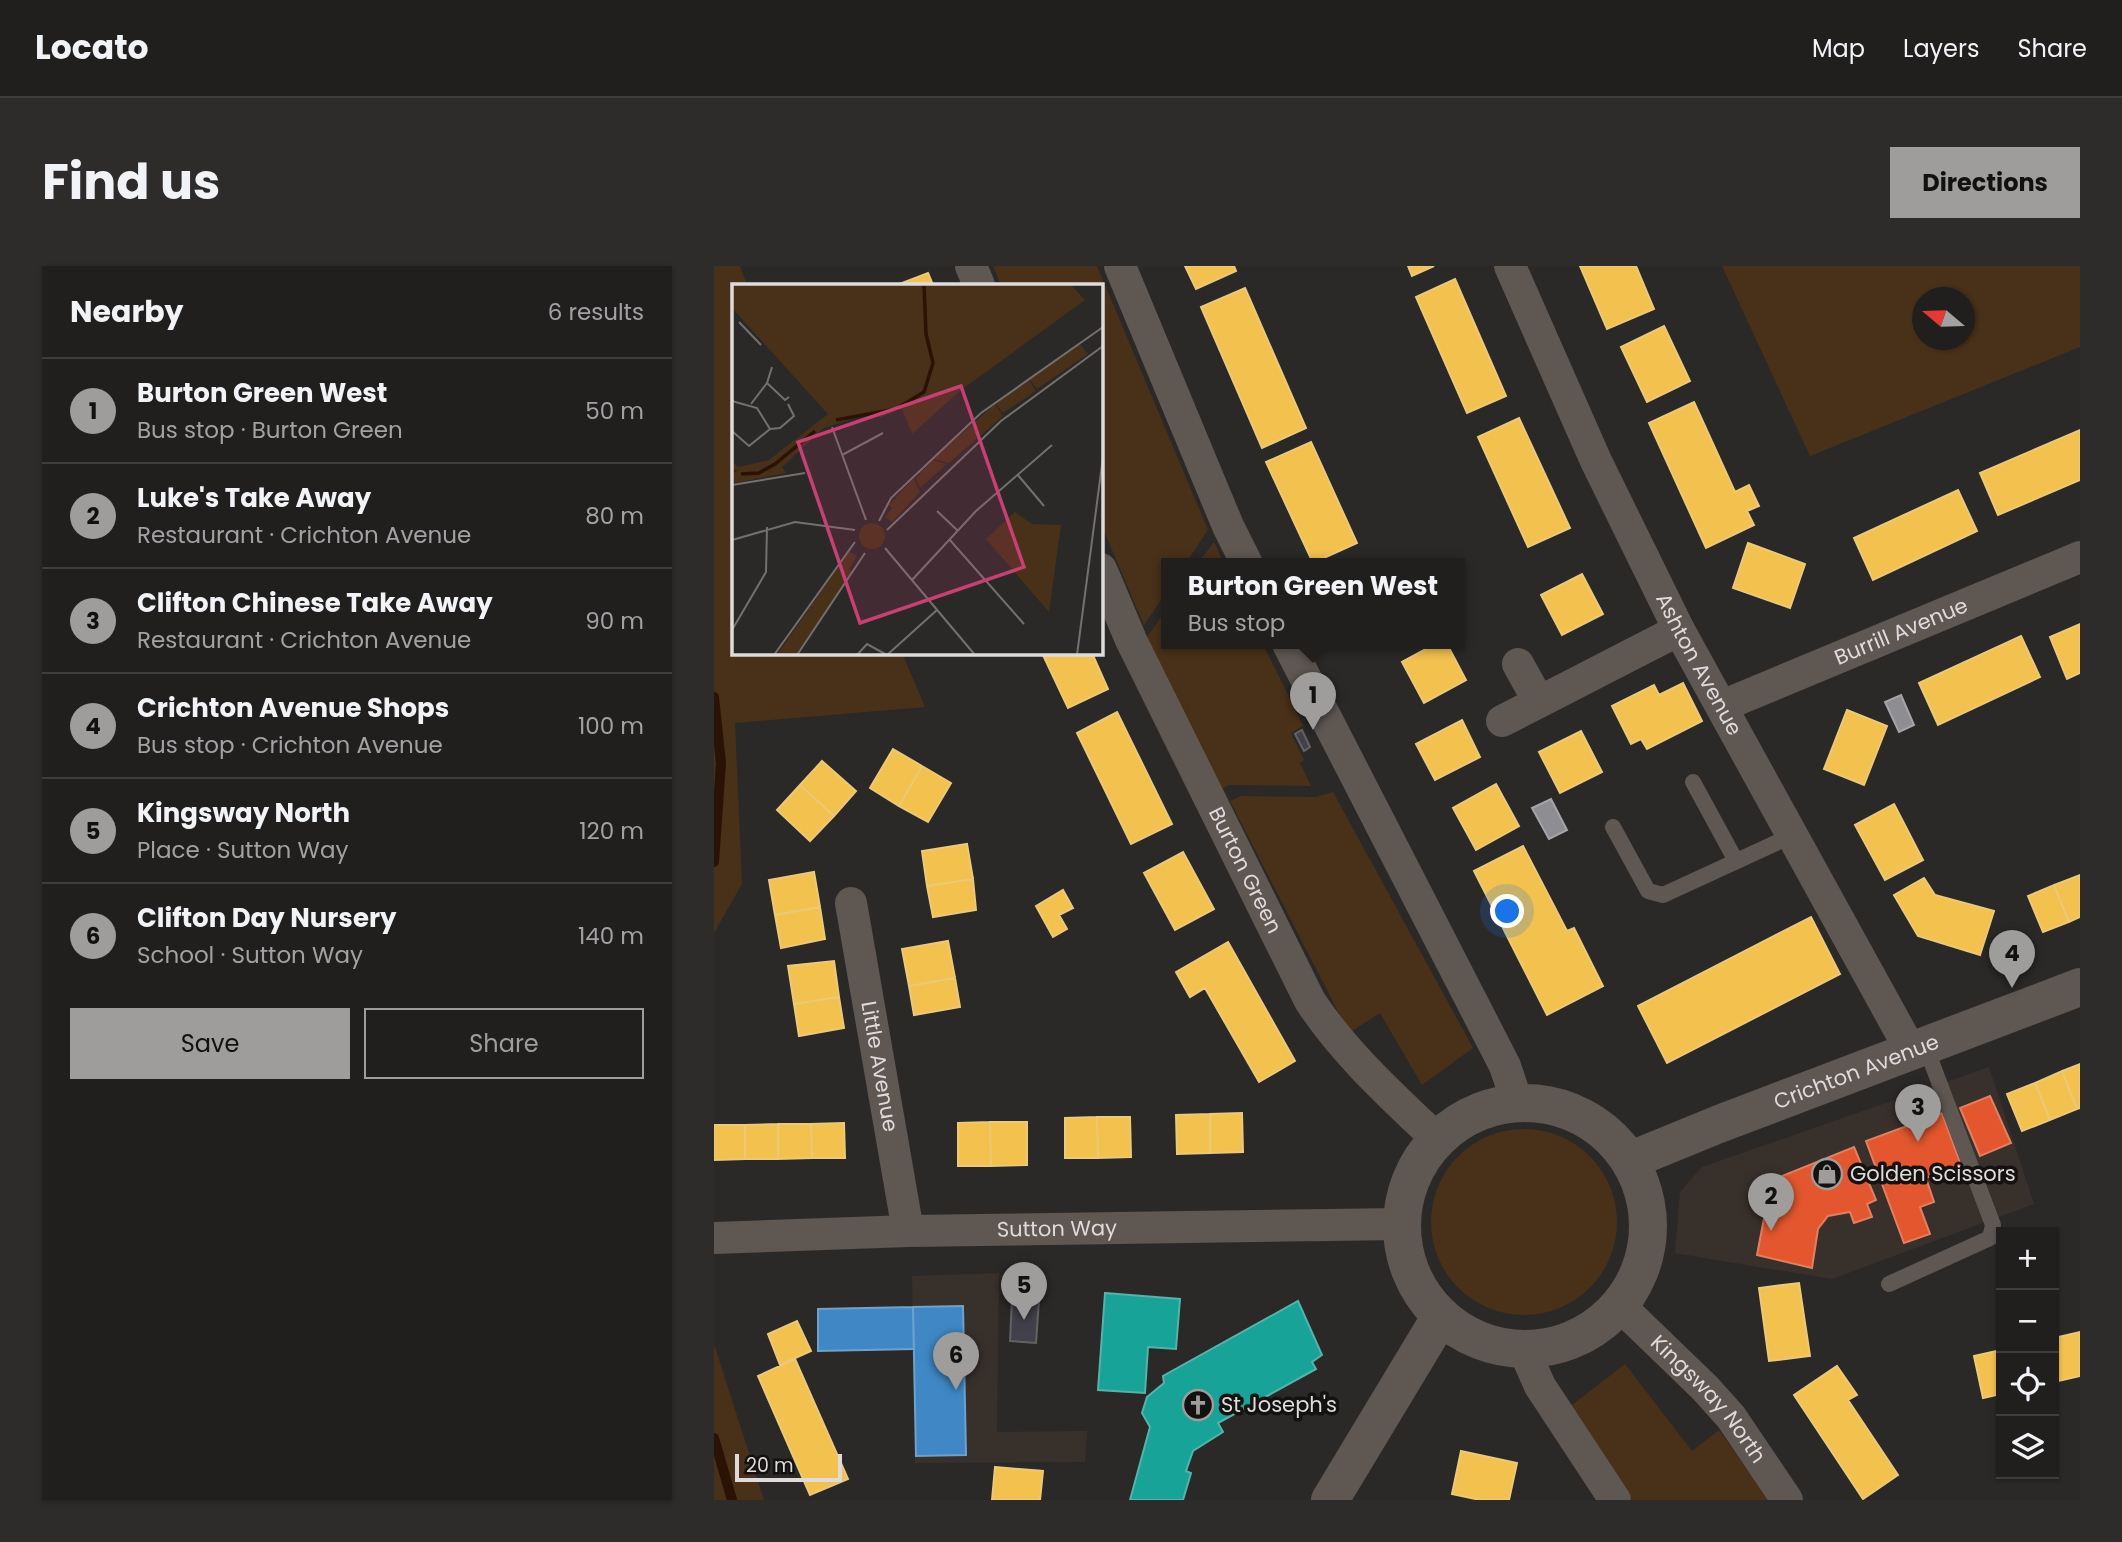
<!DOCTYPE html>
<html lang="en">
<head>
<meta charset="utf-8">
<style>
	body { margin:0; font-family:Poppins,sans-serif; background:#2d2c2a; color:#f1f3f6 }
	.controls { position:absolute; right:21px; bottom:21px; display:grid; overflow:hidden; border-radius:0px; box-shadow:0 2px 5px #0004 }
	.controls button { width:63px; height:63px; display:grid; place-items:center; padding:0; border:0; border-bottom:2px solid #3d3d3b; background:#201f1d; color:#f1f3f6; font:35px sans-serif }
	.compass { position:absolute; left:1198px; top:21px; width:63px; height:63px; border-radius:50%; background:#201f1d; box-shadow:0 2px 5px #0004; rotate:289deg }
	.scale { position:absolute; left:21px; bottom:18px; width:107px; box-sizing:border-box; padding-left:7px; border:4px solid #dedbda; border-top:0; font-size:19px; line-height:24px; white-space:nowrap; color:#dedbda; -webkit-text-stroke:5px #141211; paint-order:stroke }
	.you { position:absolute; left:794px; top:646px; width:24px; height:24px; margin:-18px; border:5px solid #fff; border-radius:50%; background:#1a73e8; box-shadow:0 0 0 10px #1a73e833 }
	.badge { display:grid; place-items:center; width:46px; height:46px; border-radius:50%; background:#9f9d9b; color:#111; font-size:23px; font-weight:700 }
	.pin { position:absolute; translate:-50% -58px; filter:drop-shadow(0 2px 4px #0008) }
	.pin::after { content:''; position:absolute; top:37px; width:24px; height:21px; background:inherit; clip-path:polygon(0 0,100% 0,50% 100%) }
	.popup { position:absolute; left:447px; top:292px; width:304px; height:91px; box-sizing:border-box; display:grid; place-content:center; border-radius:0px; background:#201f1d; filter:drop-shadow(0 2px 5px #0005); font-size:23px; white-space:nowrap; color:#a2a2a4 }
	.popup b { font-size:26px; color:#f1f3f6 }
	.popup::after { content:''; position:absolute; left:50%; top:100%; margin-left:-14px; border:14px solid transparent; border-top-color:#201f1d }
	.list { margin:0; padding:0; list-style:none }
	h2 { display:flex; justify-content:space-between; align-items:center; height:91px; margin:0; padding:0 28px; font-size:30px }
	h2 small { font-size:23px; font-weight:400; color:#a2a2a4 }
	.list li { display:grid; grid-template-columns:46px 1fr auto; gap:21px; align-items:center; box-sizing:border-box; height:105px; padding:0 28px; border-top:2px solid #3d3d3b }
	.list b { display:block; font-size:26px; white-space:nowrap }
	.list p { margin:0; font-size:23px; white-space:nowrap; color:#a2a2a4 }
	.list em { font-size:23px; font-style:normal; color:#a2a2a4 }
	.actions { display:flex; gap:14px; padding:21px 28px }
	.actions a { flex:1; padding:16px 0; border:2px solid #9f9d9b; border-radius:0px; text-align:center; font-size:24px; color:#9f9d9b }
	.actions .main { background:#9f9d9b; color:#111 }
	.icon { flex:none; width:38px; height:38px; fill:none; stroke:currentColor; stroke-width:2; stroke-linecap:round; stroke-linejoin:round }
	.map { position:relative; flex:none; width:1366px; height:1234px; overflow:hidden; border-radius:0px }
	header { display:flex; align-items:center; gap:42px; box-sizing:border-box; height:98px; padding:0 35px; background:#201f1d; border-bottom:2px solid #3d3d3b }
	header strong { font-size:33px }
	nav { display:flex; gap:38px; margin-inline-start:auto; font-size:24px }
	.intro { display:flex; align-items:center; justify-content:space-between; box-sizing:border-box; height:168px; padding:0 42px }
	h1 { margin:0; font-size:49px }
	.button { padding:18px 32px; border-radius:0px; background:#9f9d9b; color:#111; font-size:24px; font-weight:700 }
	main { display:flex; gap:42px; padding:0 42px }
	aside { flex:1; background:#201f1d; border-radius:0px; box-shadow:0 2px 5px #0004 }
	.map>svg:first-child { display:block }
	.built { fill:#38302b }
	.green { fill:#493019; fill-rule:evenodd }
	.homes { fill:#f2c14e; stroke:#ecc978; stroke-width:2 }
	.shops { fill:#e4572e; stroke:#e27f62; stroke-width:2 }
	.schools { fill:#3f88c5; stroke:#6fa1cb; stroke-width:2 }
	.public { fill:#17a398; stroke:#53b4ac; stroke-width:2 }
	.industry { fill:#8d8d92; stroke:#a5a4a8; stroke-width:2 }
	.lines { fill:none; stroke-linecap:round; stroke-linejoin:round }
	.stream { stroke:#2a1304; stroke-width:10 }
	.building { fill:#42404a; stroke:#636262; stroke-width:2 }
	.service { stroke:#5e5752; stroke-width:16 }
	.minor { stroke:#5e5752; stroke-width:32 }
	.tertiary { stroke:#5e5752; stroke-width:38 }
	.labels { text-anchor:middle; stroke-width:7; stroke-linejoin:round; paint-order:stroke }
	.street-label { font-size:21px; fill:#dedbda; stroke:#141211 }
	.poi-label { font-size:21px; fill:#dedbda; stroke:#141211; text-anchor:start }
	.inset-river { fill:none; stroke:#2a1304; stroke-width:3.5 }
	.inset-road { fill:none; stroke:#73706f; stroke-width:2 }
	.view { fill:#c83f74; fill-opacity:0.15; stroke:#c83f74; stroke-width:3.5 }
	.inset-edge { fill:none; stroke:#dedbda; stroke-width:3.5 }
</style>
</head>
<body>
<header>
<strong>Locato</strong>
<nav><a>Map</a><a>Layers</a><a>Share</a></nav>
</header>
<div class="intro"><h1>Find us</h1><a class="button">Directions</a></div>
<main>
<aside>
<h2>Nearby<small>6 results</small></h2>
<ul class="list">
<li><span class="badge">1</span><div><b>Burton Green West</b><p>Bus stop · Burton Green</p></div><em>50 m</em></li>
<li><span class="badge">2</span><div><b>Luke's Take Away</b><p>Restaurant · Crichton Avenue</p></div><em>80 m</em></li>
<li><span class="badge">3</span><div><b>Clifton Chinese Take Away</b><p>Restaurant · Crichton Avenue</p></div><em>90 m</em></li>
<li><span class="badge">4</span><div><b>Crichton Avenue Shops</b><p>Bus stop · Crichton Avenue</p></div><em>100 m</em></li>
<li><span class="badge">5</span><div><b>Kingsway North</b><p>Place · Sutton Way</p></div><em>120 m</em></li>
<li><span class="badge">6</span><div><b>Clifton Day Nursery</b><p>School · Sutton Way</p></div><em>140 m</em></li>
</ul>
<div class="actions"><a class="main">Save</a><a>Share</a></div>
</aside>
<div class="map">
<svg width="1366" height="1234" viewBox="0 0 1366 1234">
	<rect width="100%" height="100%" fill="#2b2927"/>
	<!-- built -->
	<path class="built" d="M1275,801L1320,938L1118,1013L961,987L966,926L988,901Z
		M285,1007L283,1166L373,1165L371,1196L201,1197L198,1010Z"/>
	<!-- green -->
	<path class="green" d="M0,0H26L33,19H19V387H188L211,441L21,457L28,618L0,667Z
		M279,0H383L494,264L471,298H452V327L430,359L387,258V19H287Z
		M1008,0H1366V81L1096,190ZM1209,32H1251V74H1209Z
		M500,276L510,298H483Z
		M452,344V378H549L589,460L577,467L590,494L586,497L597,520L515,519L508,523L433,371Z
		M619,526L759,782L708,819L666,747L635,767L516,535L527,530L601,531Z
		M717 956a93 93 0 1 1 186 0a93 93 0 1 1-186 0Z
		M0,1078L50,1234H0Z
		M911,1098L978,1185L1005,1164L1055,1234H918L854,1142Z"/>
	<!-- homes -->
	<path class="homes" d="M471,0H520L522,5L482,23Z
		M694,0H720L698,10Z
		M866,0H922L940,43L893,63Z
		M214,7L219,19H183Z
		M741,13L792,130L753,147L702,31Z
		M531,22L592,162L548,182L487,41Z
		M950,60L976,115L933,136L907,81Z
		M980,136L1021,226L1035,219L1045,240L1033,245L1040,259L992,282L935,157Z
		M805,152L856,262L814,281L764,171Z
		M1366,164V214L1284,249L1266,207Z
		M597,176L643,277L599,297L552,196Z
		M1244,224L1263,265L1159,314L1140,272Z
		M1034,277L1091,298L1076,342L1019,322Z
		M868,308L889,348L848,369L827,329Z
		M1366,358V407L1353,413L1336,371Z
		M1307,370L1326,411L1224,459L1205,417Z
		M721,378H733L752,414L710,437L688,396Z
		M328,387H378L394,423L354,442Z
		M969,417L988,455L933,483L927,473L917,478L898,440L940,419L945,429Z
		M1133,444L1173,460L1150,519L1110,503Z
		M403,446L458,558L417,578L363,467Z
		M748,454L766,491L721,514L702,478Z
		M867,465L888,506L846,527L825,486Z
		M179,483L208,500L185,540L156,522Z
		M108,495L142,525L120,550L86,519Z
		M208,500L237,517L214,556L185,540Z
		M782,518L805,560L762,584L739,542Z
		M86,519L120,550L96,575L63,544Z
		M1180,538L1209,594L1171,614L1141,559Z
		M253,578L259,613L213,620L208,585Z
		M809,580L853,665L860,662L889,720L833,749L760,605Z
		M469,586L500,643L461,664L430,607Z
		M100,606L106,641L61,649L55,614Z
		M1366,609V651L1355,656L1340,619Z
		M1210,612L1221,629L1280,645L1266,689L1204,670L1180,629Z
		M259,613L262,644L219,651L213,620Z
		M1340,619L1355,656L1329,666L1314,630Z
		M349,624L359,642L345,649L353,663L339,671L322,640Z
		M106,641L111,673L67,682L61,649Z
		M1097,651L1126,708L953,797L924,740Z
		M234,675L241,712L195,720L188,683Z
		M514,676L581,795L545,816L491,722L476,731L462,706Z
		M120,695L125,731L80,738L74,700Z
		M241,712L246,741L200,749L195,720Z
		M125,731L130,762L85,770L80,738Z
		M1366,798V842L1363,843L1348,805Z
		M1348,805L1363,843L1336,854L1321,817Z
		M1321,817L1336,854L1308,865L1293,828Z
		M528,847L529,886L496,887V848Z
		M496,848V887L463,888L462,849Z
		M383,851L384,892H351V852Z
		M383,851H416L417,891L384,892Z
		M276,856L277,900H244V857Z
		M276,856H313V899L277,900Z
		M130,857L131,892H98L97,858Z
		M64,858V893H31V859Z
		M64,858H97L98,892L64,893Z
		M0,859H31V893L0,894Z
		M1085,1017L1096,1090L1055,1095L1045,1022Z
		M83,1055L97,1085L66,1099L54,1068Z
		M1366,1066V1110L1340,1116V1072Z
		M1287,1084V1128L1269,1132L1260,1090Z
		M81,1093L134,1213L96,1229L44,1110Z
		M1123,1100L1143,1129L1134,1134L1184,1209L1149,1233L1080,1129Z
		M747,1185L803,1197L795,1234H766L738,1228Z
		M281,1201L329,1205L326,1234H278Z"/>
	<!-- shops -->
	<path class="shops" d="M1276,830L1297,877L1266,890L1246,842Z
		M1228,847L1247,899L1212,912L1220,936L1206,941L1216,968L1190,977L1152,875Z
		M1140,881L1162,934L1153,938L1158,951L1140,957L1136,946L1114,950L1104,963L1098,1002L1043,989L1055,926L1068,910Z"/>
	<!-- schools -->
	<path class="schools" d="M249,1040L252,1189L202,1190L199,1041Z
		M199,1041L200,1083L104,1085V1043Z"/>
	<!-- public -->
	<path class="public" d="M391,1027L466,1033L462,1083L434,1081L431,1127L384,1124Z
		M584,1035L608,1089L598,1096L602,1103L504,1157L509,1166L479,1185L472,1205L477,1207L469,1234H416L436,1161L428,1147L433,1131L450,1117L449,1110Z"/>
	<!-- industry -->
	<path class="industry" d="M1187,429L1200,459L1185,466L1171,436Z
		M837,533L853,564L835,573L818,542Z"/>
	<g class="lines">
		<!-- stream -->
		<path class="stream" d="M0,431L7,497L0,596
			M0,1172L18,1234"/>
	</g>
	<!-- building -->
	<path class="building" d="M588,464L596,481L590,485L581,468Z
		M298,1032L325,1034L322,1077L296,1075Z"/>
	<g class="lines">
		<!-- service -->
		<path class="service" d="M979,516L1022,595
			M899,561L934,625L949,629L1077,570
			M1175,1018L1276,972L1279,959L1211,779"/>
		<!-- minor -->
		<g class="minor">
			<path d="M257,0L265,19"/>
			<path d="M406,0L514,260L533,298"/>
			<path id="s1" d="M796,0L882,195L965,364L1197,785"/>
			<path id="s2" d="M387,303L417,374L596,735C631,788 678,830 724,874"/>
			<path d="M574,378L791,800L803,836"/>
			<path d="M804,398L825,436"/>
			<path id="s3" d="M1008,440L1366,291"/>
			<path d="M788,455L965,364"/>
			<path id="s4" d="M137,637L194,965"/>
			<path id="s5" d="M0,972L194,965L687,958"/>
			<path id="s6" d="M905,1039L991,1122L1017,1151L1073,1234"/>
			<path d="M810,1084L826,1120L901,1234"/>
		</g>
		<!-- tertiary -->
		<g class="tertiary">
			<circle cx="811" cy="960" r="123"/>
			<path id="s7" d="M917,894L1005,858L1366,721"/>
			<path d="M616,1234L727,1050"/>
		</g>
	</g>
	<!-- icons -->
	<defs>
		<g id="shop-ring" transform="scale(1.575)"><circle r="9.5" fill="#141211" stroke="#9f9d9b" stroke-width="1.5"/><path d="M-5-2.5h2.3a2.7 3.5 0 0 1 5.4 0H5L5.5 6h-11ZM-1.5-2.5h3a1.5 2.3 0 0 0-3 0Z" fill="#9f9d9b"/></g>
		<g id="church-ring" transform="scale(1.575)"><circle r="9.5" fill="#141211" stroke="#9f9d9b" stroke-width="1.5"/><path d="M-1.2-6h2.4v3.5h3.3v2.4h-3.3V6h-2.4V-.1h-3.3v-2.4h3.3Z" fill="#9f9d9b"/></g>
	</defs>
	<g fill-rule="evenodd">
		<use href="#shop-ring" x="1113" y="908"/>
		<use href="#church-ring" x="484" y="1139"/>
	</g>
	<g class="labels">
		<!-- street labels -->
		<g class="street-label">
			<text dy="7" stroke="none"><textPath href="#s3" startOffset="194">Burrill Avenue</textPath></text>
			<text dy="7" stroke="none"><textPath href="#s1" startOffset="441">Ashton Avenue</textPath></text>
			<text dy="7" stroke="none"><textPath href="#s2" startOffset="334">Burton Green</textPath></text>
			<text dy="7" stroke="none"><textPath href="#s4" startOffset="166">Little Avenue</textPath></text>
			<text dy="7" stroke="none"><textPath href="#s7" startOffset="242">Crichton Avenue</textPath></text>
			<text dy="7" stroke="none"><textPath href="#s5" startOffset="343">Sutton Way</textPath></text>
			<text dy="7" stroke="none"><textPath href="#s6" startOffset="130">Kingsway North</textPath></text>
		</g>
		<!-- poi labels -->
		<g class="poi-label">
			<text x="1136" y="915">Golden Scissors</text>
			<text x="507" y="1146">St Joseph's</text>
		</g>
	</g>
	<!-- overview -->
	<g transform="translate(18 18)">
		<rect width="371" height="371" fill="#2b2927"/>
		<path d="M0,0H338L353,16L229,106L180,150L170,125L149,133L133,131L92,144L50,183L54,189L3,199L0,190L7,186H0V177L6,183L37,176L96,130L0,24ZM348,60L356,70L305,105L297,95ZM296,95L304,107L271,129L264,120ZM263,120L271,132L217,179L201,175ZM200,176L215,180L188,204L184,194ZM182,194L188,208L160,238L153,233L160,224L157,221ZM283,228L300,240L329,241L317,328L254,255ZM127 252a13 13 0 1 1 26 0a13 13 0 1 1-26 0ZM117,267L125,272L117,285L121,288L63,371H45Z" fill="#493019"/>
		<path class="inset-river" d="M104,136L164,125L192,108L201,79L194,50L192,0M9,190L27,189L43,180L83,147"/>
		<path class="inset-road" d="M7,38L29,61M35,99L53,116L57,113M0,117L25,124L38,145L17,162L0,147M19,120L35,99L40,83M100,143L134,236M38,145L48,144L62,132L56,120M110,171L151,149M285,190L312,222M0,201L73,189M205,227L225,246M147,237L159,214L249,129L371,43M155,246L269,137L371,62M217,255L292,340M0,256L63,238L123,246M153,264L243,371M180,296L244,227L320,161M0,346L34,288L35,243M42,371L123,258M65,371L133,269M125,371L135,360L155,371M155,371L205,326M345,371L371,173"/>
		<path class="view" d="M229,102L292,283L128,339L66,158Z"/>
		<rect width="371" height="371" class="inset-edge"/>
	</g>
</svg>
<div class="controls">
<button>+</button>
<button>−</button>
<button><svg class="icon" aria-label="locate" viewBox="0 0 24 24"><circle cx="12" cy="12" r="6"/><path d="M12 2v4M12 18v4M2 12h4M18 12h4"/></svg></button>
<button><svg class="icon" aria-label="layers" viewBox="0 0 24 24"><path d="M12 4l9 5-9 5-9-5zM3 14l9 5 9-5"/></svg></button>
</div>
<svg class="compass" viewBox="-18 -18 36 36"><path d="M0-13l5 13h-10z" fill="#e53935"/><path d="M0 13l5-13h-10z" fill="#a2a2a4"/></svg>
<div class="scale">20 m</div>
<div class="you"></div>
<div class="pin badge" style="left:599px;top:464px">1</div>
<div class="popup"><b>Burton Green West</b>Bus stop</div>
<div class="pin badge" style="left:1057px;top:965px">2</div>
<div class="pin badge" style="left:1204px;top:876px">3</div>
<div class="pin badge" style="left:1298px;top:722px">4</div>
<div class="pin badge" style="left:310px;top:1054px">5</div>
<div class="pin badge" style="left:242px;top:1124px">6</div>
</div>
</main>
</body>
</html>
